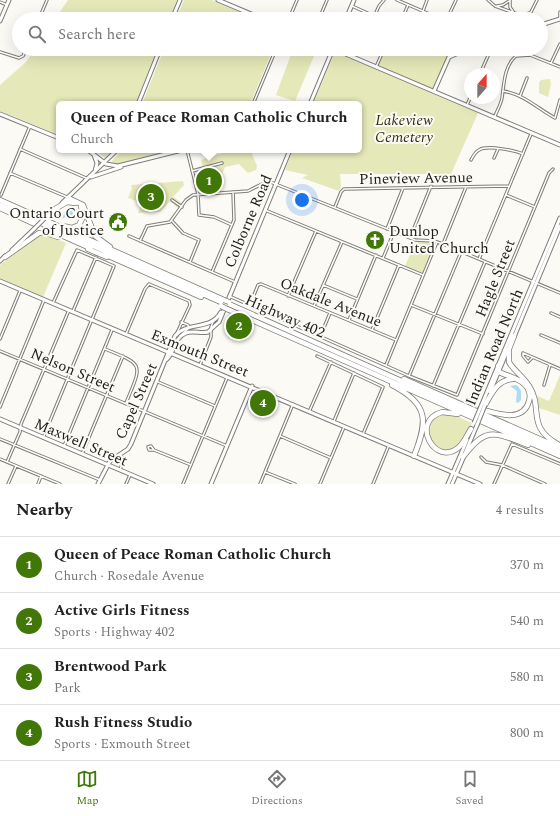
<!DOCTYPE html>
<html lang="en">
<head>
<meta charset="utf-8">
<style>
	body { margin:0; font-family:Spectral,serif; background:#f6f6f6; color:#222 }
	.compass { position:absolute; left:464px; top:68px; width:36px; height:36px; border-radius:50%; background:#fff; box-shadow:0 4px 16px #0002; rotate:21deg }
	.you { position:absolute; left:302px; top:200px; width:14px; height:14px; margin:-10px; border:3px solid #fff; border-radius:50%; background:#1a73e8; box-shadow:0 0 0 6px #1a73e833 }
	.badge { display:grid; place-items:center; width:26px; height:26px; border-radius:50%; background:#407706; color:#fff; font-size:13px; font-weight:700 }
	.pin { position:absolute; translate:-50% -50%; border:2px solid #fff; box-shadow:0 1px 4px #0006 }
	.popup { position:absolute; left:56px; top:101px; width:306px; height:52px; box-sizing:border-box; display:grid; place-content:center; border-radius:6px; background:#fff; filter:drop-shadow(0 1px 3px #0005); font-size:13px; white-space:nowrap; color:#767676 }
	.popup b { font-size:15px; color:#222 }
	.popup::after { content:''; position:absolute; left:50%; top:100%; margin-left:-8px; border:8px solid transparent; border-top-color:#fff }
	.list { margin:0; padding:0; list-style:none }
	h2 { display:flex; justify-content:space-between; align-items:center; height:52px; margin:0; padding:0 16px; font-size:17px }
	h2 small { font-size:13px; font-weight:400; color:#767676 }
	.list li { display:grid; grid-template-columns:26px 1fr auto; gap:12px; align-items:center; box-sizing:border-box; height:56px; padding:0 16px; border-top:1px solid #e0e0e0 }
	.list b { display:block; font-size:15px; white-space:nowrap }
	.list p { margin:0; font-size:13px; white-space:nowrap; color:#767676 }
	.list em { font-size:13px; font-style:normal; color:#767676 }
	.icon { flex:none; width:22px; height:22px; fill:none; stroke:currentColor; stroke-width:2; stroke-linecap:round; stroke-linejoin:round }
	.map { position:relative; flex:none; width:560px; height:484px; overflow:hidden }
	.search { position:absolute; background:#fff; box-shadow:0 4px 16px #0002; left:12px; right:12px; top:12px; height:44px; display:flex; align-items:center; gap:10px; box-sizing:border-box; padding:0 14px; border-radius:22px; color:#767676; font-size:15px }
	.sheet { height:276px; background:#fff }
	nav { display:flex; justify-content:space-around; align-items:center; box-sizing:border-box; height:56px; border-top:1px solid #e0e0e0; background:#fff; font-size:11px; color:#767676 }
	nav a { display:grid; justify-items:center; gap:2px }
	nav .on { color:#407706 }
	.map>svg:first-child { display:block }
	.green { fill:#e5e8b8 }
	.water { fill:#addcf5 }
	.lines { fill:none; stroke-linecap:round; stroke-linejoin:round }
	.street-casing { stroke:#7e7d78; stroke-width:3.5 }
	.secondary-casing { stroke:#7e7d78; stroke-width:5 }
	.highway-casing { stroke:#7e7d78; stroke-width:6 }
	.street { stroke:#fff; stroke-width:1.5 }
	.secondary { stroke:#fff; stroke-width:3 }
	.highway { stroke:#fff; stroke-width:4.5 }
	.secondary-bridge-casing { stroke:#7e7d78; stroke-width:5; stroke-linecap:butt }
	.highway-bridge-casing { stroke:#7e7d78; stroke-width:6; stroke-linecap:butt }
	.secondary-bridge { stroke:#fff; stroke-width:3 }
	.highway-bridge { stroke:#fff; stroke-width:4.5 }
	.labels { text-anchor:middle; stroke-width:4; stroke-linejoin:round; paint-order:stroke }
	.park-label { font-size:15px; font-style:italic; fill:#31310f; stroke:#fbfaf5 }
	.street-label { font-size:15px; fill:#1d1d1b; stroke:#fbfaf5 }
	.poi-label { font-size:15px; fill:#1d1d1b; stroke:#fbfaf5; text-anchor:end }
</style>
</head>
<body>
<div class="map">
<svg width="560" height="484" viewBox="0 0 560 484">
	<rect width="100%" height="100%" fill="#fbfaf5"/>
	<!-- green -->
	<path class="green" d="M68,0H177L169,19H55Z
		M184,0H212L259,19H176Z
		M35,49H157L135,104H59V135L0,111V85L26,62Z
		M164,49H273L250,104H142Z
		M293,49H317L295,101L276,95Z
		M384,49H452L431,93L478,113L451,174H340L341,186L339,191L302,178L308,175L285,170L293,150H359V104H313L334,54L337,53L376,69Z
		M550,79L551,84L548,97L539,93V83L541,80Z
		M95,150H113L105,158Z
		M122,150H181L122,165L111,162Z
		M232,150H254L252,154L257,166L256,170L248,173L239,164L225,167L222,174L215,167L204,171L201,160Z
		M183,181L184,185L173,197L182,203L179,209L170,201L160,212L138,213L142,203L128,198L132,188L131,185Z
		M38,235H47L66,243L43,297L0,278V265Z
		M416,241L436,242L423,274L405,266Z
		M560,375V415L539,408L537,396L549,401Z
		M442,414H452L472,423C468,431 464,441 456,447C439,461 422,439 434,418Z"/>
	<!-- water -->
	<path class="water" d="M70,207L76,208L78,212L75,216L70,215L62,219L65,211Z
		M515,385L518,386L521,391V400L518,403L516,402L517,391L510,386Z"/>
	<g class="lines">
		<!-- street casing -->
		<g class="street-casing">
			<path id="street" d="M397,0L441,19
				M488,0L495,6L523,16L531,12L537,0
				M510,0V7L514,13
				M0,2L7,5
				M352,6L374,16
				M497,6L503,5L509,1
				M423,11L427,0
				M39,19L47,0
				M289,19L297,0
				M319,19L327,0
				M373,19L379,6L384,0
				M402,19L408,5
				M447,19L456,0
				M515,19L517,15
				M560,19V12
				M0,52L19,58L23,56L26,49
				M551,63L560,44
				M376,67L384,49
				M480,74L491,49
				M503,91C523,94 537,108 555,118L560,100
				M520,96L527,78
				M253,104L276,49
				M467,105L470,98
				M495,116C497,111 501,104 502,98C504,84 504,66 516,56L530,55L560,67
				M20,149L86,178
				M187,150L198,194L199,215L214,217L232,225
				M494,158L498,149
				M471,160C473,156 475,152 479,150C487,145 514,150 523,154
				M192,171L222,163
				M10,173L67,197
				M1,195L30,126
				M506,195L535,207
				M172,200L182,207
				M335,207L341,192L344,189L509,186
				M265,210L423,275
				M172,221L183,233L199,240L190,262
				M387,229L403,188
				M129,236L235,282
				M410,238L431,186
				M140,241L147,226L170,222L186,200L193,195L248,191L268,181L415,240L434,241L443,244L560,293
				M443,244L466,187
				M383,258L394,232
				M479,259L531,134
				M212,272L234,220L233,192
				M323,285L357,299
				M229,296L409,376L457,395L549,173L553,169
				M288,296L316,231
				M250,305L258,285L261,284L396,340
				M411,305L483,334
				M314,306L342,242
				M73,311L96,257
				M551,313L560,317
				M349,320L376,255
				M372,330L399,265
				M126,334L145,289L149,284L189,301L190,305L176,335
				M541,335L560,343
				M180,336L189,328L188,325L181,322
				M320,337L330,313
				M0,339L20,291
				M105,349C145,365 142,364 126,403
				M0,351L227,446
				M523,353L560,369
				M523,353V356L528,362L532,358
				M317,356L383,387L363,434
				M200,365L211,337V327L213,322
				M386,365L437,242
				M409,376L461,252
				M158,382L215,406
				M544,385L550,365
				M433,386L485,262
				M0,407L44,300
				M309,412L331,362
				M334,421L354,373
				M280,436L331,458
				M43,438L114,266L77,250L53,303
				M0,439L100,480
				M64,446L112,330
				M154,450H149L148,447L151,446L154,450L191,465
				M82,454L123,356
				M481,457L486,462L502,465L545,484
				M0,459L60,484
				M7,462L20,432L21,424L69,310
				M120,470L124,458
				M265,472L295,484
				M8,484L16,466
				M38,484L41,476
				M126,484L130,475
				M183,484L227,378
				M260,484L293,404
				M320,484L344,427
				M373,484L389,445
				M494,484L512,444L560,464"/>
		</g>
		<!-- secondary casing -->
		<g class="secondary-casing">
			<path id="secondary" d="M218,0L263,19
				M172,19L180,0
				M346,19L354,0
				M0,21L9,0
				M541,25L560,19
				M334,49L560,145
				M434,91L449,57L468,49
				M138,104L160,49
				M310,104L333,49
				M0,114L59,138
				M88,150L106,164L118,166L182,150
				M94,155L97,163L95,171
				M91,177L121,167
				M62,203L117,150
				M46,217L55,209
				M12,250L34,229
				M0,261L5,256
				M0,281L480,484
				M514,337L560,226
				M166,360C175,353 173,338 186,333C193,330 201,334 208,332L219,322L290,150
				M490,392L508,349
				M482,404L560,218
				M0,419L153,484
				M466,451L477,425
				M98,484L110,461L128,449L131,444L175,336C187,321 211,331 221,312
				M211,484L252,386
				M448,484L467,440
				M452,484L464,456"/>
		</g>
		<!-- highway casing -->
		<g class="highway-casing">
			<path id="highway" d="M68,198L83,205L95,236L110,247
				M0,200L224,300
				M0,205L223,303
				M0,208L37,225
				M55,209L67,202L75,203
				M63,226L72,228L79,225L84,215L81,207
				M45,228L90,248
				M88,249L107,257
				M104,254L201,297
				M5,257L39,233H46L58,237
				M229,304L406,383
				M227,309L560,456
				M514,336L509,349V362C514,371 524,377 529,386C544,409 525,426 559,445
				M404,379L560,448
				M402,383L560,452
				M392,385C429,404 428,421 414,456
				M485,405C492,393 497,380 513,379
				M480,409C495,413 523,424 529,401C531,395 529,388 524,384C518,378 507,376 499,372L498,366
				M458,414L442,412C409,422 436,468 459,447C464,443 467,435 471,429
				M463,457C486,426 494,432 528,445"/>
		</g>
		<!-- street -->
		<use href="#street" class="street"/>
		<!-- secondary -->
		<use href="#secondary" class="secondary"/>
		<!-- highway -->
		<use href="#highway" class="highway"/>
		<!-- secondary-bridge casing -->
		<g class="secondary-bridge-casing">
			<path id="secondary-bridge" d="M34,229L46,217
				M474,423L482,404
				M477,425L485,405"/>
		</g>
		<!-- highway-bridge casing -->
		<g class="highway-bridge-casing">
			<path id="highway-bridge" d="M224,300L229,302
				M221,306L227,309"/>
		</g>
		<!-- secondary-bridge -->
		<use href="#secondary-bridge" class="secondary-bridge"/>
		<!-- highway-bridge -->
		<use href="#highway-bridge" class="highway-bridge"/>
	</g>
	<!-- icons -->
	<defs>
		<g id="civic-disc" transform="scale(1)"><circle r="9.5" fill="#407706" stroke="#fbfaf5"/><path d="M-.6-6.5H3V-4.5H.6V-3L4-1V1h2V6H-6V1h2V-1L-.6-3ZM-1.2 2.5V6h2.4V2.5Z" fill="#fff"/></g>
		<g id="church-disc" transform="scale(1)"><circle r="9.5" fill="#407706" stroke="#fbfaf5"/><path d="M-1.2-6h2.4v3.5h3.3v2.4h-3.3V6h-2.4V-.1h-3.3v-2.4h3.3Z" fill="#fff"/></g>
	</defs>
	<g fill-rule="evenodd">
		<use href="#civic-disc" x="118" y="222"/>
		<use href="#church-disc" x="375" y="240"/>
	</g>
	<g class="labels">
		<!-- park labels -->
		<g class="park-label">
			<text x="404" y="125">Lakeview<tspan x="404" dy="17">Cemetery</tspan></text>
		</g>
		<!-- street labels -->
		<g class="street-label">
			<text transform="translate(416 178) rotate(-1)" y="5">Pineview Avenue</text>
			<text transform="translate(248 221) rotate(-67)" y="5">Colborne Road</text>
			<text transform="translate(495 278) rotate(-68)" y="5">Hagle Street</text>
			<text transform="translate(331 302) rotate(22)" y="5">Oakdale Avenue</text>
			<text transform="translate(285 316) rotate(24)" y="5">Highway 402</text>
			<text transform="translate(494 347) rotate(-67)" y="5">Indian Road North</text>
			<text transform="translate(200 353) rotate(22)" y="5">Exmouth Street</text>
			<text transform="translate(73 370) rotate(23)" y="5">Nelson Street</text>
			<text transform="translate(136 401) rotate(-66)" y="5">Capel Street</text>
			<text transform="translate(81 442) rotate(23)" y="5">Maxwell Street</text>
		</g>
		<!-- poi labels -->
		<g class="poi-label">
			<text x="104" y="218">Ontario Court<tspan x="104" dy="17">of Justice</tspan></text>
			<text x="389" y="236" text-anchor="start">Dunlop<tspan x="389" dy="17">United Church</tspan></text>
		</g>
	</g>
</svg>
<svg class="compass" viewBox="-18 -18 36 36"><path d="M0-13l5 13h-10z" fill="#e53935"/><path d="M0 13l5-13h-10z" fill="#767676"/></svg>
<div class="you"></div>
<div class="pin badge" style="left:209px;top:181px">1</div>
<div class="popup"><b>Queen of Peace Roman Catholic Church</b>Church</div>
<div class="pin badge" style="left:239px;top:326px">2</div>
<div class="pin badge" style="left:151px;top:197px">3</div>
<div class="pin badge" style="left:263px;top:403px">4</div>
<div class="search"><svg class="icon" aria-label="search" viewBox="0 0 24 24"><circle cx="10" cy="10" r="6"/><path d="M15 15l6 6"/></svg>Search here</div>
</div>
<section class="sheet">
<h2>Nearby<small>4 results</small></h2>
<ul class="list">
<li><span class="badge">1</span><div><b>Queen of Peace Roman Catholic Church</b><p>Church · Rosedale Avenue</p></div><em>370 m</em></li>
<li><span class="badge">2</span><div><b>Active Girls Fitness</b><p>Sports · Highway 402</p></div><em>540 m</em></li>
<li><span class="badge">3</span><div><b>Brentwood Park</b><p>Park</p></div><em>580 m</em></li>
<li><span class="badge">4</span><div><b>Rush Fitness Studio</b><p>Sports · Exmouth Street</p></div><em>800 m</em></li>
</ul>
</section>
<nav>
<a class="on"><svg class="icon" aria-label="map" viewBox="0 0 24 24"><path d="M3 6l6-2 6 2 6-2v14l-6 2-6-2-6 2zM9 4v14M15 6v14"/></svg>Map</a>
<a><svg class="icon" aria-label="directions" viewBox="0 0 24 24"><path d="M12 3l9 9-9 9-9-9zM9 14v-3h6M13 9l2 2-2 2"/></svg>Directions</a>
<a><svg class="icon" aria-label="saved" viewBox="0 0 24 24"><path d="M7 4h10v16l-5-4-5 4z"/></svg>Saved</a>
</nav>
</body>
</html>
